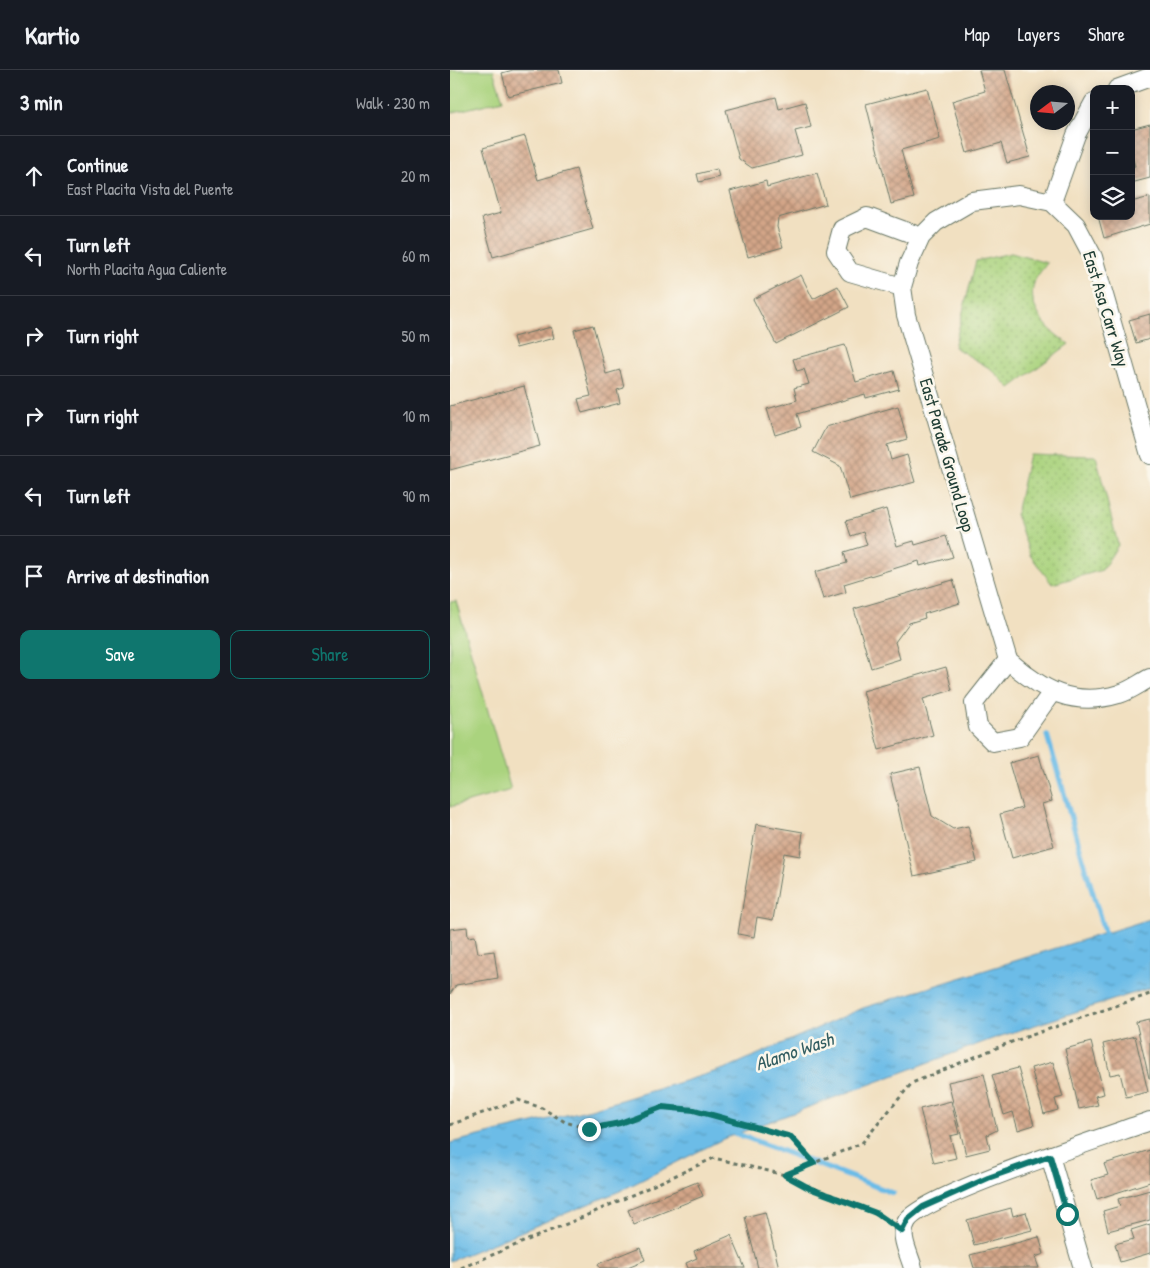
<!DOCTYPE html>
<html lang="en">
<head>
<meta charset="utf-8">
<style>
	body { margin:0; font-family:"Patrick Hand",sans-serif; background:#20242c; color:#f1f3f6 }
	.controls { position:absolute; right:15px; top:15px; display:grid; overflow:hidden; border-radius:10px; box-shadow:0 2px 12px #0003 }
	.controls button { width:45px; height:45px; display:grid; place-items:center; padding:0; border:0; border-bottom:1px solid #363941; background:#171b24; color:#f1f3f6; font:25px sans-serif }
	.compass { position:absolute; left:580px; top:15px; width:45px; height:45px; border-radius:50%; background:#171b24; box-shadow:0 2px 12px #0003; rotate:254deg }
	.stop { position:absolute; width:15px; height:15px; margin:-11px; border:4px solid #0f766e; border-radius:50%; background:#fff }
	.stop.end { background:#0f766e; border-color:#fff; box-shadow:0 1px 5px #0008 }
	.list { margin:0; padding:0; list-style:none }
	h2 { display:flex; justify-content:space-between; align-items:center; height:65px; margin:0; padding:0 20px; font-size:21px }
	h2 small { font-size:16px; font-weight:400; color:#9ea1a6 }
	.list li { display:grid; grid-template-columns:32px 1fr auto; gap:15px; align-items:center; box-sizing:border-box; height:80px; padding:0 20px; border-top:1px solid #363941 }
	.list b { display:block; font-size:19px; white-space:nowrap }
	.list p { margin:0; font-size:16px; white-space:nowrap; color:#9ea1a6 }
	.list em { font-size:16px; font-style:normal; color:#9ea1a6 }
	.actions { display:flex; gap:10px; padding:15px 20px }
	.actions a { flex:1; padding:11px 0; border:1px solid #0f766e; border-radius:10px; text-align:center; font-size:18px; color:#0f766e }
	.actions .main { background:#0f766e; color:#fff }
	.icon { flex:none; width:28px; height:28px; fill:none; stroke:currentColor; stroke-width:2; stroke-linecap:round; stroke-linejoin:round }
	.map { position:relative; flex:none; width:700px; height:1198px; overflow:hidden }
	header { display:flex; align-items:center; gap:30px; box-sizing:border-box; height:70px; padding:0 25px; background:#171b24; border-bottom:1px solid #363941 }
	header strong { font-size:24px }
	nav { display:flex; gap:28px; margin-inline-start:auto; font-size:18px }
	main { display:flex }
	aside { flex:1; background:#171b24 }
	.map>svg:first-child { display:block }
	.grass { fill:url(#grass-dots); stroke:#648859 }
	.pitch { fill:#aad37e; stroke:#648859 }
	.water { fill:url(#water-ripples); stroke:#467c8e }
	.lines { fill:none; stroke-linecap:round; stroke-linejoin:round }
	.stream { stroke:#6cbce7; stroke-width:5.5 }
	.building { fill:url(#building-cross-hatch) }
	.street-casing { stroke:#687665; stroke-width:20 }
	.path { stroke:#687665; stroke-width:3; stroke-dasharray:4 4; stroke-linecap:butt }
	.street { stroke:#fff; stroke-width:18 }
	.route { stroke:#0f766e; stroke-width:6 }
	.labels { text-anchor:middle; stroke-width:5; stroke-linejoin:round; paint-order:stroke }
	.street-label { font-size:18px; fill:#1f3d34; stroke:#fbf7ec }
	.water-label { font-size:19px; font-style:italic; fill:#325d61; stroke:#fbf7ec }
</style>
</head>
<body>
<header>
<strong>Kartio</strong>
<nav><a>Map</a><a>Layers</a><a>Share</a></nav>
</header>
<main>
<aside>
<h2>3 min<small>Walk · 230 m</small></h2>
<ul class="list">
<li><svg class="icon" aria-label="ahead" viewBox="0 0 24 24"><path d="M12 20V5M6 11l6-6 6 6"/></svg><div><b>Continue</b><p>East Placita Vista del Puente</p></div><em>20 m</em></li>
<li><svg class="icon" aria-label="left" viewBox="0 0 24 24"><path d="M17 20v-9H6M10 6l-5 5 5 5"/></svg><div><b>Turn left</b><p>North Placita Agua Caliente</p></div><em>60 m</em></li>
<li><svg class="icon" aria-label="right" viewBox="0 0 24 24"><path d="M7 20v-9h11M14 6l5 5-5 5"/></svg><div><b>Turn right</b></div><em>50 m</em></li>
<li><svg class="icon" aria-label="right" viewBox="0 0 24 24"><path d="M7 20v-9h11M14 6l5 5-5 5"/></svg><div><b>Turn right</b></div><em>10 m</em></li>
<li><svg class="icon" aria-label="left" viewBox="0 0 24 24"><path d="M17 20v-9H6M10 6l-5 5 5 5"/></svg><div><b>Turn left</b></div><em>90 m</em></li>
<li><svg class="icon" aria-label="arrive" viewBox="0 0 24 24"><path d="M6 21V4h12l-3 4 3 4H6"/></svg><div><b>Arrive at destination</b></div></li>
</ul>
<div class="actions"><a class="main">Save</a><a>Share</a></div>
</aside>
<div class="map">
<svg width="700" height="1198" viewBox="0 0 700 1198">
	<defs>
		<pattern id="grass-dots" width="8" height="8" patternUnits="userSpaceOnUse" patternTransform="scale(1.25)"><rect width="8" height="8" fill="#aad37e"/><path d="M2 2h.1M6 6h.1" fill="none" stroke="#8aac68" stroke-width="1.8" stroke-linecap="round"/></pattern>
		<pattern id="water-ripples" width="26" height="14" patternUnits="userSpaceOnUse" patternTransform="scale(1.25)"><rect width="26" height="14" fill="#6cbce7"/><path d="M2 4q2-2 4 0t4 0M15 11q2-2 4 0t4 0" fill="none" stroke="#589abc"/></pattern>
		<pattern id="building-cross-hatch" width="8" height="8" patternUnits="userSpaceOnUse" patternTransform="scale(1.25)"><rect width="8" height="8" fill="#d3a588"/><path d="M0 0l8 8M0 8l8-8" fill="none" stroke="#ab8870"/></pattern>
	</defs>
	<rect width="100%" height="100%" fill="#fbf7ec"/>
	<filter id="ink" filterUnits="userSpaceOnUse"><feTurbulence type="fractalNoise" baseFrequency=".02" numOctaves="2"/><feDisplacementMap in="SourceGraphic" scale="10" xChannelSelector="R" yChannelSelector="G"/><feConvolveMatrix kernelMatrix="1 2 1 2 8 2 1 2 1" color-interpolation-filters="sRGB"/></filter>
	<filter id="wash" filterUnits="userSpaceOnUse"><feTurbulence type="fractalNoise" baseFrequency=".0096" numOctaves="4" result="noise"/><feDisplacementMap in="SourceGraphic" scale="20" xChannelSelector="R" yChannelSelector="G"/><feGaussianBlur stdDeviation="1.12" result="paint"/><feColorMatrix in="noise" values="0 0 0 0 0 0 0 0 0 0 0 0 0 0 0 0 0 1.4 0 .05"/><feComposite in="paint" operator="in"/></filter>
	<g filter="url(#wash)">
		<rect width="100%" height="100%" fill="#f1e0c1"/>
		<!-- grass -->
		<path class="grass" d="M561,183L597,193C593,199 586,206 584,213C576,239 600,262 619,274L560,318L541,299L504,277L526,191Z
			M579,384L646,386L668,475L652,500L602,514L580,485L566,444Z"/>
		<!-- pitch -->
		<path class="pitch" d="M0,0H43L53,30L0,43Z
			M6,531L61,720L0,737V532Z"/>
		<!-- water -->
		<path class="water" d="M700,849V918L542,969L273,1069L170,1121L0,1191V1073L141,1039L277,998L413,938Z"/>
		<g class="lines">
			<!-- stream -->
			<path class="stream" d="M597,665L657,872
				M282,1062L443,1123"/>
		</g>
		<g id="blocks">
			<!-- building -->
			<path class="building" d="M63,0H109L112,13L58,26L52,3Z
				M529,0H555L580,87L557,93L551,73L517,83L502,31L535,21Z
				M477,18L490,69L451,80L464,128L441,134L416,34Z
				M326,27L329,39L355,32L361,57L345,61L352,85L302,98L289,89L276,40Z
				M700,54V108L681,113V97L685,96L681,83V59Z
				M75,66L88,110L126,99L143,159L43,187L32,148L51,143L33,78Z
				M267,99L269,107L249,112L247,104Z
				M367,103L376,134L328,148L327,157L333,177L298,187L280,121L316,111L317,117Z
				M700,127V154L654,168L648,146H681V132Z
				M351,205L363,229L388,216L399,237L326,274L303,229Z
				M700,244V269L686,273L679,250Z
				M143,255L156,304L170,300L174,318L167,320L170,333L132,343L128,329L141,326L124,260Z
				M101,257L104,268L66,278L63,267Z
				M395,275L406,312L444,301L449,319L416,328L415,324L347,344L351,357L325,365L317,339L347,330L344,318L359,314L354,299L347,301L343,289Z
				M74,316L90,376L0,400V336Z
				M448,336L457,369L437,375L441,390L457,385L465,412L400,430L390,396L363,382L376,357Z
				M436,439L447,476L464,471L465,475L496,466L503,487L470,496L469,491L394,514L396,522L373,529L365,502L397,493L394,482L417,475L413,462L401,466L396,451Z
				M503,510L510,533L474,544L475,548L459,553L445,572L450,589L421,598L404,539Z
				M496,597L502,620L473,629L483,665L429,680L413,621Z
				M589,685L602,731L592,734L604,776L562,788L550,744L572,738L559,693Z
				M470,697L482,746L503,759L518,756L527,792L464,806L440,704Z
				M306,754L353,762L350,786L334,783L323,850L307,847L304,867L288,864Z
				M17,857L18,867L25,866L28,883L44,881L48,908L6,915L0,924V859Z
				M700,949V1008H699L686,952Z
				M685,966L698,1022L676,1027L670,1003L660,1005L653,974Z
				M641,972L654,1024L645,1026L648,1035L629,1039L615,979Z
				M603,992L613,1027L605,1029L608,1040L594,1044L581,998Z
				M568,998L584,1055L568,1060L563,1042L554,1045L542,1005Z
				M534,1004L547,1060L537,1065L540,1079L516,1085L498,1012Z
				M501,1031L509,1064L500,1066L506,1088L484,1093L470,1039Z
				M700,1080V1112L647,1129L641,1110L658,1105L654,1094Z
				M247,1112L253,1126L184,1154L178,1140Z
				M700,1120V1150L658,1161L653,1141L670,1136L668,1129Z
				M561,1138L563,1146L576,1142L582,1160L524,1175L517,1150Z
				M315,1142L329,1198H308L295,1147Z
				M700,1154V1183L670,1192L665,1174L684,1169L681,1160Z
				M281,1165L295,1198H238L236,1193L247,1188L244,1181Z
				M589,1167L594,1184L585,1187L589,1198H524L520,1185Z
				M190,1177L195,1190L175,1198H150L148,1194Z"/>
		</g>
	</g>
	<g filter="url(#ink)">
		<use href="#blocks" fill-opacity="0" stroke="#687665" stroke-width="1"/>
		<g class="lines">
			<!-- street casing -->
			<g class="street-casing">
				<path id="street" d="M667,19L700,7
					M602,132L569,125L522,131L486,152L471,167L459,193L452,217L456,245L558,590C591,620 623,638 669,624C680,621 690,613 700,608
					M602,132L626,155L643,187L700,385
					M602,132L626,65L644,32
					M452,217L400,202L386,181L392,159L417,147L471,167
					M558,590L524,633L528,657L543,672L570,667L602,622
					M600,1086L633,1198
					M463,1198C459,1183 448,1165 457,1151C473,1125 661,1065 700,1051"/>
			</g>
			<!-- path -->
			<path class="path" d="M0,1055L68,1030L92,1038L115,1052L139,1059L170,1053L212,1037L244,1040L341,1067L364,1093
				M335,1105C367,1123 408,1131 437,1151
				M11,1198L133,1147L264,1088L335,1105L412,1073L462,1013L556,974L700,924"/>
			<!-- street -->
			<use href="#street" class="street"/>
		</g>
	</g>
	<g class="lines" filter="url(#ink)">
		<!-- route -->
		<path class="route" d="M139,1059L170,1053L212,1037L244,1040L341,1067L364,1093L335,1105L359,1118L426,1143L452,1161L458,1149L473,1137L538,1108L600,1086L617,1144"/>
	</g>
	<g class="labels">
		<!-- street labels -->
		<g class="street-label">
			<text transform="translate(656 239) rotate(73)" y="6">East Asa Carr Way</text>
			<text transform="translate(497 385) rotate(74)" y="6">East Parade Ground Loop</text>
		</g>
		<!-- water labels -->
		<g class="water-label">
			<text transform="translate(344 981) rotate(-19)" y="7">Alamo Wash</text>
		</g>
	</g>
</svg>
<div class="controls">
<button>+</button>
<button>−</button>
<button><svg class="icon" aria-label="layers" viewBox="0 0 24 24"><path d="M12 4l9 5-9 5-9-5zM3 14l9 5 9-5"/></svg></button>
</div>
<svg class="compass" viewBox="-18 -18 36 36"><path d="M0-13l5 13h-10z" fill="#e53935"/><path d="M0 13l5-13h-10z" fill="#9ea1a6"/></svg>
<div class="stop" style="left:617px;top:1144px"></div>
<div class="stop end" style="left:139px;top:1059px"></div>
</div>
</main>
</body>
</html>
